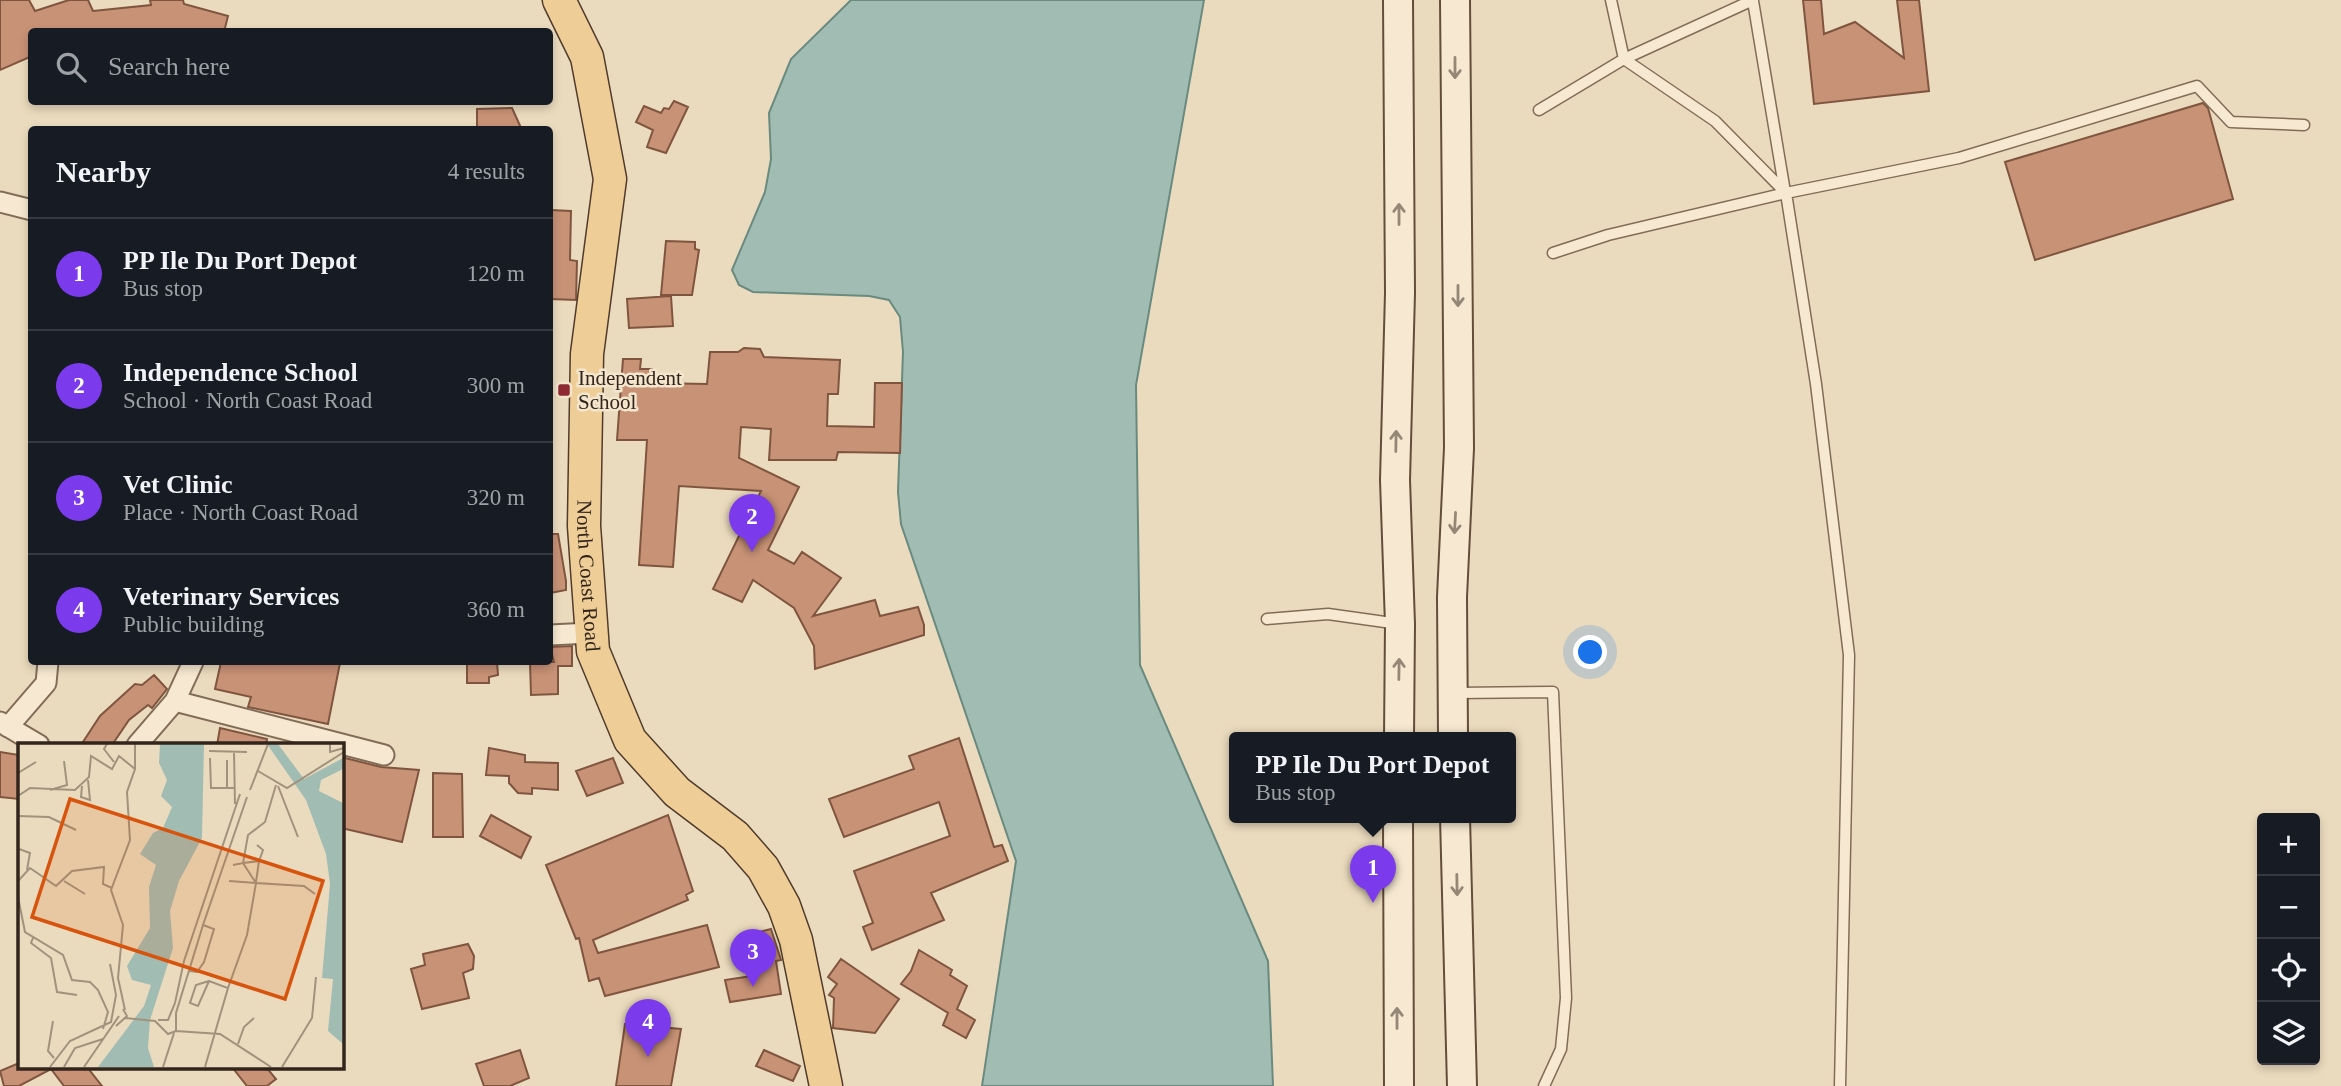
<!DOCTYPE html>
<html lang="en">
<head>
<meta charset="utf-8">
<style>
	body { margin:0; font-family:Georgia,serif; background:#20242c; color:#f1f3f6 }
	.controls { position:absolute; right:21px; bottom:21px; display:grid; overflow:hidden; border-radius:7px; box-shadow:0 4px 10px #0003 }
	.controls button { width:63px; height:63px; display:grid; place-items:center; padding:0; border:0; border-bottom:2px solid #363941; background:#171b24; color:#f1f3f6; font:35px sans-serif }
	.you { position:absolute; left:1591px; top:653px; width:24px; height:24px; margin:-18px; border:5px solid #fff; border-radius:50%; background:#1a73e8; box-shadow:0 0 0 10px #1a73e833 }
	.badge { display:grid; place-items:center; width:46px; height:46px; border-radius:50%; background:#7c3aed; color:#fff; font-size:23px; font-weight:700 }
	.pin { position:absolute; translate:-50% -58px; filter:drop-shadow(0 2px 4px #0008) }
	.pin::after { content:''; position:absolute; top:37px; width:24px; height:21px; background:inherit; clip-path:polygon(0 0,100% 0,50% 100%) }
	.popup { position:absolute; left:1229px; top:732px; width:287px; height:91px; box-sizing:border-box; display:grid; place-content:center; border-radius:7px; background:#171b24; filter:drop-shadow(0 2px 5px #0005); font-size:23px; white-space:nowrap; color:#9ea1a6 }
	.popup b { font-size:26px; color:#f1f3f6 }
	.popup::after { content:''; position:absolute; left:50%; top:100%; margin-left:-14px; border:14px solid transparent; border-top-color:#171b24 }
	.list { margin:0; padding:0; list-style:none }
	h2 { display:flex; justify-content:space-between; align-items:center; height:91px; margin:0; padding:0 28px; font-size:30px }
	h2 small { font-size:23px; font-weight:400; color:#9ea1a6 }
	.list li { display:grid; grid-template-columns:46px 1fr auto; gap:21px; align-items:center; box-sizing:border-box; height:112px; padding:0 28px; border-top:2px solid #363941 }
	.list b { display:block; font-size:26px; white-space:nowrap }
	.list p { margin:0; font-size:23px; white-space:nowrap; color:#9ea1a6 }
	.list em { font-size:23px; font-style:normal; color:#9ea1a6 }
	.icon { flex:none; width:38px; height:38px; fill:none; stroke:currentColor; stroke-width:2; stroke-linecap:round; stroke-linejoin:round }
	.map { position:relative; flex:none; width:2341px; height:1086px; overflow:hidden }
	.search { position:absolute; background:#171b24; box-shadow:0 4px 10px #0003; left:28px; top:28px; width:525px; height:77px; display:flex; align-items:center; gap:18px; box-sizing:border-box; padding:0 24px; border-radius:7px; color:#9ea1a6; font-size:26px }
	.panel { position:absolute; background:#171b24; box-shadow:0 4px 10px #0003; left:28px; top:126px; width:525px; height:539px; border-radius:7px }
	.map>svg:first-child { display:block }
	.water { fill:#a1bdb3; stroke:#6a8a80; stroke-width:2 }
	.building { fill:#c89276; stroke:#80553f; stroke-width:2 }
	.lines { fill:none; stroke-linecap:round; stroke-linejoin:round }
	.lane-casing { stroke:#826c58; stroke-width:13 }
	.street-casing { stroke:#826c58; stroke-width:23 }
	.secondary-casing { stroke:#644d3b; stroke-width:32 }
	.primary-casing { stroke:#503b2c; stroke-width:35 }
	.lane { stroke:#f7e9d1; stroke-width:10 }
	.street { stroke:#f7e9d1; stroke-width:19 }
	.secondary { stroke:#f7e9d1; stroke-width:28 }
	.primary { stroke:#eecd96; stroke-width:32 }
	.oneway { stroke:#948776 }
	.poi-dot { fill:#8e2b32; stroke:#f3e6cd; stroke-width:2.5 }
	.labels { text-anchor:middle; stroke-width:5; stroke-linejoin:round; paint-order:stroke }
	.poi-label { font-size:21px; fill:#32251c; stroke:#f3e6cd; text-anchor:start }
	.street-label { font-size:21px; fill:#32251c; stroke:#f3e6cd }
	.inset-road { fill:none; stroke:#a1927d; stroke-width:2 }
	.view { fill:#d6540e; fill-opacity:0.15; stroke:#d6540e; stroke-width:3.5 }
	.inset-edge { fill:none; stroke:#32251c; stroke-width:3.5 }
</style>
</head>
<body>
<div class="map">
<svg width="2341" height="1086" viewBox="0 0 2341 1086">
	<rect width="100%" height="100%" fill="#ebdbbe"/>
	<!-- water -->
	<path class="water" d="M851,0H1204L1136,385L1140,665L1268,961L1273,1086H982L1016,861L901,524L898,492L903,352L900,317L889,300L869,296L753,292L739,285L732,270L765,192L771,159L769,113L791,59Z"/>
	<!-- building -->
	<path class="building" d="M0,0H29L35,11L69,0H88L93,11L151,5L150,0H183L184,4L228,16L224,32H32V56L0,70Z
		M1803,0H1821L1824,34L1855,22L1904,58L1897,0H1919L1929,91L1814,104Z
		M674,101L688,107L666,153L647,147L653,130L636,122L644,106L661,113L664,108L669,109Z
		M2203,103L2208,108L2233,199L2035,260L2005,162Z
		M512,108L522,130H477V109Z
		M550,210L571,211L570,260L577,261L576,300L550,299Z
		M666,241L695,242V249L699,250L692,295H661Z
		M671,296L673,326L629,328L627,299Z
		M744,348L760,349L764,357L840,360L838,394H828L827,426L874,427L875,383H902L900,453L838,452L836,460H769L771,429L741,427L739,458L799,487L768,550L794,564L802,552L841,578L813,616L875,600L880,616L918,607L924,625V635L815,669L814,646L794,608L753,580L742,602L713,589L761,491L679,486L673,567L639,565L647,440H617L623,359H641L640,369H652L653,383L707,384L710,352H738Z
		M550,534H558L566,581V590L550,593Z
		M572,646V666H558V694L531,695L530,662H554L550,647Z
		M221,662L340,663L328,724L248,707L251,697L215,689Z
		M467,662H497L498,675L489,677V683H467Z
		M154,675L167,689L152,708L148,705L129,720L112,745H81L100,716L135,684L142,685Z
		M220,728L267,739L266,745H217Z
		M959,738L994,847L1002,845L1008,861L931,893L944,920L872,950L863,927L873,923L854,871L950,836L939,802L844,837L829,799L914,769L909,756Z
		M489,748L525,755V762L558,763V790L532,788V794L518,793L509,783V776L486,775Z
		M0,752L19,755V799L0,797Z
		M341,757L381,767L419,770L402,842L341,828Z
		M613,758L623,783L587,796L576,771Z
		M433,773L462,774L463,837H433Z
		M491,815L531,837L521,858L480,836Z
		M668,815L693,891L686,895L688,900L593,940L598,953L707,925L719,967L605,996L599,978L589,981L579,938L576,939L546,865Z
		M771,929L781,960L776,961L781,994L730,1002L725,980L758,975L748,943L757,940L755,933Z
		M468,944L474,956L473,969L463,973L469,998L422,1009L411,969L425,965L423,954Z
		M919,950L952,970L950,975L967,986L957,1009L975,1020L966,1038L943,1025L948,1013L901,984L911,971Z
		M841,959L899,999L875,1033L833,1028L834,998L829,995L837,984L828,977Z
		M625,1024L681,1029L671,1086H616Z
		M520,1050L529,1078L510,1086H484L476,1064Z
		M764,1050L800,1066L793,1081L756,1066Z
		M19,1063V1067H87L102,1086H64L51,1069L19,1086H4L0,1071Z
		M232,1067H266L276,1079L267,1086H247Z"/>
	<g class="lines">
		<!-- lane casing -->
		<g class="lane-casing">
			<path id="lane" d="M1611,0L1624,59L1753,0
				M1753,1L1785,192
				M1539,110L1624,59L1715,121L1786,193L1959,158L2197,86L2231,122L2304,125
				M1553,253L1608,235L1786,193L1816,384L1849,655L1840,1086
				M1267,619L1328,614L1399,624
				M1456,693L1553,692L1566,998L1561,1049L1544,1086"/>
		</g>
		<!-- street casing -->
		<g class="street-casing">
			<path id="street" d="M0,202L32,210
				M550,635L590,633
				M175,701L384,755
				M0,722L39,745
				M8,727L46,683L48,662
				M137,745L175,701L193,662"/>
		</g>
		<!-- secondary casing -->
		<g class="secondary-casing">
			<path id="secondary" d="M1398,0L1400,293L1395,480L1400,624L1399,737
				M1453,737L1452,597L1459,448L1455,0
				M1398,817L1399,1086
				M1455,817L1462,1086"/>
		</g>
		<!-- primary casing -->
		<g class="primary-casing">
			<g id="primary">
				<path id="s1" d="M559,0L587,57L610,179L587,354L584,526L593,651L630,740L677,792L735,836L763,868L784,906L796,940L826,1086"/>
			</g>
		</g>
		<!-- lane -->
		<use href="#lane" class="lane"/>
		<!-- street -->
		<use href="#street" class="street"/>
		<!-- secondary -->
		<use href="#secondary" class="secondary"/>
		<!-- primary -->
		<use href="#primary" class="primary"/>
	</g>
	<!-- one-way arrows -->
	<defs><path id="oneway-shaft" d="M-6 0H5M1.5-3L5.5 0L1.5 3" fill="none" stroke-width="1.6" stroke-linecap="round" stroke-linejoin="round" transform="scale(1.75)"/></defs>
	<g class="oneway">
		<use href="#oneway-shaft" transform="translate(1455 68) rotate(90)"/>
		<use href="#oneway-shaft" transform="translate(1399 214) rotate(-90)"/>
		<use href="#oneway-shaft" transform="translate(1458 296) rotate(90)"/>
		<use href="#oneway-shaft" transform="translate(1396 441) rotate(-89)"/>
		<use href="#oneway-shaft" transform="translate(1455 523) rotate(93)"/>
		<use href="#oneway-shaft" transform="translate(1399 669) rotate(-89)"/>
		<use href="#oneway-shaft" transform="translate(1457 885) rotate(89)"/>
		<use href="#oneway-shaft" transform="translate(1397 1018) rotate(-90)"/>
	</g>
	<!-- markers -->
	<rect class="poi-dot" x="557" y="383" width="14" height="14" rx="3.5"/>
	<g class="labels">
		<!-- poi labels -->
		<g class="poi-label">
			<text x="578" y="385">Independent<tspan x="578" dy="24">School</tspan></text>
		</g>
		<!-- street labels -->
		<g class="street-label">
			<text dy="7" stroke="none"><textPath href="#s1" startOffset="586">North Coast Road</textPath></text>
		</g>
	</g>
	<!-- overview -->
	<g transform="translate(18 743)">
		<rect width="326" height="326" fill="#ebdbbe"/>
		<path d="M142,1H186L184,95L161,138L152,168L155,205L132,277L130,305L136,324H80L126,263L133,242L114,237L109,223L132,185L131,144L138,122L122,111L135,90L145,85L154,64L143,53L149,37L141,20ZM249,1H260L286,36L325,15V26L303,37L301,48L325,60V301L310,288L315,236L304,235L312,141L308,111L288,57Z" fill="#a1bdb3"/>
		<path class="inset-road" d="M89,1L86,6L96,19M312,1V9L326,5M191,8L229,9M216,9L217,61M192,15L193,45H217M209,17V45M240,28L269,45L326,9M0,30L18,19M64,43L63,54L72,57L70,37M260,43L280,94M32,47L49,42L46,18M232,47L250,1M0,53L12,45L57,47L71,34L73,13L94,26L101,13L117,26M0,73L31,74L58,87M239,102L245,107L241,118L225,120L230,92L247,79L258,42M1,106L12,110L9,127M215,122L225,120L238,140L286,143L297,151M0,138L12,125L38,143L54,128L86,124L85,141L94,145M46,138L67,151M238,139L241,118M0,154L7,189L45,212L54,237L72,239L80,247L90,269L85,286M15,195L13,200L33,215L39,249L59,252M171,228L179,229L186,219L196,186L185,182M210,245L229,192L238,140L211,138M107,267L100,235L105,182L93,147L112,97L109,49L117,26V1M107,275L137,278L150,291L158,288V270L185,182L229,54M140,277H150L157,260L166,218L222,51M35,278L30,308L36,315M98,283L109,273L105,266M158,288L202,291L253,324M220,301L226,284L236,275M32,324L52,298L93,279L98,252L92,221M46,324L57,305L85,296M66,324L101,273M145,324L156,290M187,324L210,245L191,238L180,263L172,260L178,242L191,238M264,324L294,275L298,234"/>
		<path class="view" d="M52,56L305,138L267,256L14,174Z"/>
		<rect width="326" height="326" class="inset-edge"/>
	</g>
</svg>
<div class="controls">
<button>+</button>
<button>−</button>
<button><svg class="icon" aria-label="locate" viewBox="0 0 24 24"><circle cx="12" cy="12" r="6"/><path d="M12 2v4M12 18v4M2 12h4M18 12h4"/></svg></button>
<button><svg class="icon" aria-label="layers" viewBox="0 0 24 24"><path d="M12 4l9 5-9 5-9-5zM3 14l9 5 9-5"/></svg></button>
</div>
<div class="you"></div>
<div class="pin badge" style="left:1373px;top:903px">1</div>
<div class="popup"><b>PP Ile Du Port Depot</b>Bus stop</div>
<div class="pin badge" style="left:752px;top:552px">2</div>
<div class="pin badge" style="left:753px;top:987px">3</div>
<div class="pin badge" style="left:648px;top:1057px">4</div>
<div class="search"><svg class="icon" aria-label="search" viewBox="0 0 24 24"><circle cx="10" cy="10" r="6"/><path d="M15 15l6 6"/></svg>Search here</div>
<section class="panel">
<h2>Nearby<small>4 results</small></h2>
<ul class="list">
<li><span class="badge">1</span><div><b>PP Ile Du Port Depot</b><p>Bus stop</p></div><em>120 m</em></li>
<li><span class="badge">2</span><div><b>Independence School</b><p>School · North Coast Road</p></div><em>300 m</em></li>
<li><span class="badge">3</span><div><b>Vet Clinic</b><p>Place · North Coast Road</p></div><em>320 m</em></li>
<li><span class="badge">4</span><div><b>Veterinary Services</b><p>Public building</p></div><em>360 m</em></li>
</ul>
</section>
</div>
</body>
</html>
